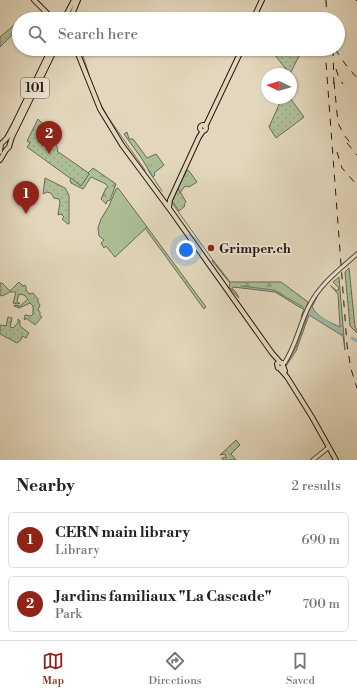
<!DOCTYPE html>
<html lang="en">
<head>
<meta charset="utf-8">
<style>
	body { margin:0; font-family:"Libre Bodoni",serif; background:#f6f6f6; color:#222 }
	.compass { position:absolute; left:261px; top:68px; width:36px; height:36px; border-radius:50%; background:#fff; box-shadow:0 1px 3px #0004; rotate:274deg }
	.you { position:absolute; left:186px; top:250px; width:14px; height:14px; margin:-10px; border:3px solid #fff; border-radius:50%; background:#1a73e8; box-shadow:0 0 0 6px #1a73e833 }
	.badge { display:grid; place-items:center; width:26px; height:26px; border-radius:50%; background:#8f2418; color:#fff; font-size:13px; font-weight:700 }
	.pin { position:absolute; translate:-50% -33px; filter:drop-shadow(0 1px 2px #0008) }
	.pin::after { content:''; position:absolute; top:21px; width:14px; height:12px; background:inherit; clip-path:polygon(0 0,100% 0,50% 100%) }
	.list { margin:0; padding:0; list-style:none }
	h2 { display:flex; justify-content:space-between; align-items:center; height:52px; margin:0; padding:0 16px; font-size:17px }
	h2 small { font-size:13px; font-weight:400; color:#767676 }
	.list li { display:grid; grid-template-columns:26px 1fr auto; gap:12px; align-items:center; box-sizing:border-box; height:56px; margin:0 8px 8px; padding:0 8px; border:1px solid #e0e0e0; border-radius:6px }
	.list b { display:block; font-size:15px; white-space:nowrap }
	.list p { margin:0; font-size:13px; white-space:nowrap; color:#767676 }
	.list em { font-size:13px; font-style:normal; color:#767676 }
	.icon { flex:none; width:22px; height:22px; fill:none; stroke:currentColor; stroke-width:2; stroke-linecap:round; stroke-linejoin:round }
	.map { position:relative; flex:none; width:357px; height:460px; overflow:hidden }
	.search { position:absolute; background:#fff; box-shadow:0 1px 3px #0004; left:12px; right:12px; top:12px; height:44px; display:flex; align-items:center; gap:10px; box-sizing:border-box; padding:0 14px; border-radius:22px; color:#767676; font-size:15px }
	.sheet { height:180px; background:#fff }
	nav { display:flex; justify-content:space-around; align-items:center; box-sizing:border-box; height:56px; border-top:1px solid #e0e0e0; background:#fff; font-size:11px; color:#767676 }
	nav a { display:grid; justify-items:center; gap:2px }
	nav .on { color:#8f2418 }
	.map>svg:first-child { display:block }
	.grass { fill:url(#grass-dots); stroke:#686a53 }
	.forest { fill:url(#forest-firs); stroke:#686a53 }
	.park { fill:url(#park-tufts); stroke:#686a53 }
	.pitch { fill:#adbf96; stroke:#686a53 }
	.lines { fill:none; stroke-linecap:round; stroke-linejoin:round }
	.stream { stroke:#677772; stroke-width:1 }
	.river { stroke:#95b9b3; stroke-width:3 }
	.minor-casing { stroke:#52463b; stroke-width:5 }
	.major-casing { stroke:#221510; stroke-width:6 }
	.minor { stroke:#ece5d3; stroke-width:3 }
	.major { stroke:#e2d7bc; stroke-width:4 }
	.rail { stroke:#221510; stroke-width:1; stroke-dasharray:7 7; stroke-linecap:butt }
	.poi-dot { fill:#8f2418; stroke:#ece5d3; stroke-width:1.5 }
	.labels { text-anchor:middle; stroke-width:4; stroke-linejoin:round; paint-order:stroke }
	.shield { fill:#ece5d3; stroke:#5f534a; stroke-width:1 }
	.shield-label { font-size:12px; font-weight:bold; fill:#221510 }
	.poi-label { font-size:13px; font-weight:bold; fill:#221510; stroke:#ece5d3; text-anchor:start }
</style>
</head>
<body>
<div class="map">
<svg width="357" height="460" viewBox="0 0 357 460">
	<defs>
		<pattern id="grass-dots" width="8" height="8" patternUnits="userSpaceOnUse"><rect width="8" height="8" fill="#adbf96"/><path d="M2 2h.1M6 6h.1" fill="none" stroke="#95a380" stroke-width="1.8" stroke-linecap="round"/></pattern>
		<pattern id="forest-firs" width="22" height="20" patternUnits="userSpaceOnUse"><rect width="22" height="20" fill="#adbf96"/><path d="M5 1l3.5 6h-7zM16 11l3.5 6h-7z" fill="#95a380"/></pattern>
		<pattern id="park-tufts" width="24" height="20" patternUnits="userSpaceOnUse"><rect width="24" height="20" fill="#adbf96"/><path d="M3 7l-1-3M5 7V3M7 7l1-3M15 17l-1-3M17 17v-4M19 17l1-3" fill="none" stroke="#95a380"/></pattern>
	</defs>
	<rect width="100%" height="100%" fill="#e2d7bc"/>
	<filter id="stains"><feTurbulence type="fractalNoise" baseFrequency=".005" numOctaves="4"/><feColorMatrix values="0 0 0 0 .2 0 0 0 0 .09 0 0 0 0 .02 0 0 0 .5 -.17"/></filter>
	<radialGradient id="worn" r=".72"><stop offset=".6" stop-color="#630" stop-opacity="0"/><stop offset="1" stop-color="#630" stop-opacity=".3"/></radialGradient>
	<!-- grass -->
	<path class="grass" d="M19,21V28L0,47V37Z
		M270,49L300,50L299,56L290,74Z
		M282,98H290L304,117L276,138L269,127Z
		M38,119L42,123L48,132L49,131L58,149L57,151L90,174L81,186L27,147L30,143L27,141Z
		M45,178L65,188L69,195V224H68L62,219L64,217L61,214L58,215L60,202L59,199L54,198L51,193L47,192L43,194Z
		M178,188L186,202L184,204L185,206L179,211L172,201Z
		M147,227L206,307L204,309L145,228Z
		M349,268L355,327L357,330V333L350,326L345,272Z
		M339,277L345,350L343,336L309,315L296,351L286,366L296,347L310,308L317,297L312,307C317,317 331,323 340,327L338,294L330,285L337,291L339,288L333,282Z
		M19,282L23,286L25,285L26,287V290L29,294L33,293L38,299V302L40,305L38,310L40,312V316L42,317L35,325L26,318L25,320L24,319L25,315L31,316L33,314V306L30,303L19,308L14,306V305L20,306L28,299L24,295L19,294L17,301L18,303H20L18,304L13,303L16,292H10L2,296L0,295V283H2L10,291Z
		M8,317L12,318L10,327L13,328L18,323V319L20,321V326L29,333L26,338L22,336L21,340L17,343L0,334V325L6,326Z
		M236,440L240,445L231,454L236,460H223L222,458L226,457L225,454L220,455Z"/>
	<!-- forest -->
	<path class="forest" d="M93,168L116,184L110,200L107,201L106,204L101,199L106,188L108,187L106,184L91,177L83,189L71,183L70,180L71,178L81,186L89,174L88,173Z
		M213,260L230,282H281L308,302L303,316L301,317L304,309L301,308L275,292L233,287L232,289L235,291L239,298L229,287L230,283L212,261Z"/>
	<!-- park -->
	<path class="park" d="M127,132L129,139H133L147,158L156,154L164,165L154,173L155,175L153,177L142,159L124,134Z
		M187,170L189,171L197,182L189,187L187,186L184,187L180,193L178,188Z"/>
	<!-- pitch -->
	<path class="pitch" d="M118,188L147,227L115,257L106,246L104,248L101,243L104,240L99,236L98,228L101,219L109,206L116,189Z"/>
	<g class="lines">
		<!-- stream -->
		<path class="stream" d="M82,53L89,74
			M91,81L100,103L108,117L145,170
			M148,170L162,191
			M172,203L225,277
			M241,286L274,290L303,307"/>
		<!-- river -->
		<path class="river" d="M311,312L342,332
			M352,338L357,341"/>
		<!-- minor casing -->
		<g class="minor-casing">
			<path id="minor" d="M283,365C296,347 299,325 309,306C320,284 339,270 357,254
				M313,460L329,447"/>
		</g>
		<!-- major casing -->
		<g class="major-casing">
			<path id="major" d="M34,0L53,19
				M64,19L74,0
				M70,19L78,0
				M253,19L262,0
				M76,49L100,109L122,145L171,211L272,353L280,362
				M200 128a3 3 0 1 1 6 0a3 3 0 1 1-6 0Z
				M205,127L242,49
				M0,152L1,144L7,138L14,125L51,49
				M0,160L6,150L9,147L12,137L55,49
				M169,207L170,200L199,137L203,131
				M283,367L281,368H278L277,364L279,362L282,363L285,371
				M280,369L287,377L312,417L336,460"/>
		</g>
		<!-- minor -->
		<use href="#minor" class="minor"/>
		<!-- major -->
		<use href="#major" class="major"/>
		<!-- rail -->
		<path class="rail" d="M326,0L327,19
			M356,0L357,1
			M325,49L347,345L351,369L357,388
			M333,49L334,87
			M335,49L346,65L357,78
			M336,69L339,78L343,84
			M334,82L338,123L344,135L353,146
			M347,143L357,155
			M337,152L342,168L357,185"/>
	</g>
	<!-- markers -->
	<circle class="poi-dot" cx="211" cy="248" r="4"/>
	<g class="labels">
		<!-- shield labels -->
		<rect class="shield" x="21" y="78" width="28" height="20" rx="3"/>
		<g class="shield-label">
			<text x="35" y="92">101</text>
		</g>
		<!-- poi labels -->
		<g class="poi-label">
			<text x="219" y="253">Grimper.ch</text>
		</g>
	</g>
	<rect width="100%" height="100%" filter="url(#stains)"/>
	<rect width="100%" height="100%" fill="url(#worn)"/>
</svg>
<svg class="compass" viewBox="-18 -18 36 36"><path d="M0-13l5 13h-10z" fill="#e53935"/><path d="M0 13l5-13h-10z" fill="#767676"/></svg>
<div class="you"></div>
<div class="pin badge" style="left:26px;top:214px">1</div>
<div class="pin badge" style="left:49px;top:154px">2</div>
<div class="search"><svg class="icon" aria-label="search" viewBox="0 0 24 24"><circle cx="10" cy="10" r="6"/><path d="M15 15l6 6"/></svg>Search here</div>
</div>
<section class="sheet">
<h2>Nearby<small>2 results</small></h2>
<ul class="list">
<li><span class="badge">1</span><div><b>CERN main library</b><p>Library</p></div><em>690 m</em></li>
<li><span class="badge">2</span><div><b>Jardins familiaux &quot;La Cascade&quot;</b><p>Park</p></div><em>700 m</em></li>
</ul>
</section>
<nav>
<a class="on"><svg class="icon" aria-label="map" viewBox="0 0 24 24"><path d="M3 6l6-2 6 2 6-2v14l-6 2-6-2-6 2zM9 4v14M15 6v14"/></svg>Map</a>
<a><svg class="icon" aria-label="directions" viewBox="0 0 24 24"><path d="M12 3l9 9-9 9-9-9zM9 14v-3h6M13 9l2 2-2 2"/></svg>Directions</a>
<a><svg class="icon" aria-label="saved" viewBox="0 0 24 24"><path d="M7 4h10v16l-5-4-5 4z"/></svg>Saved</a>
</nav>
</body>
</html>
